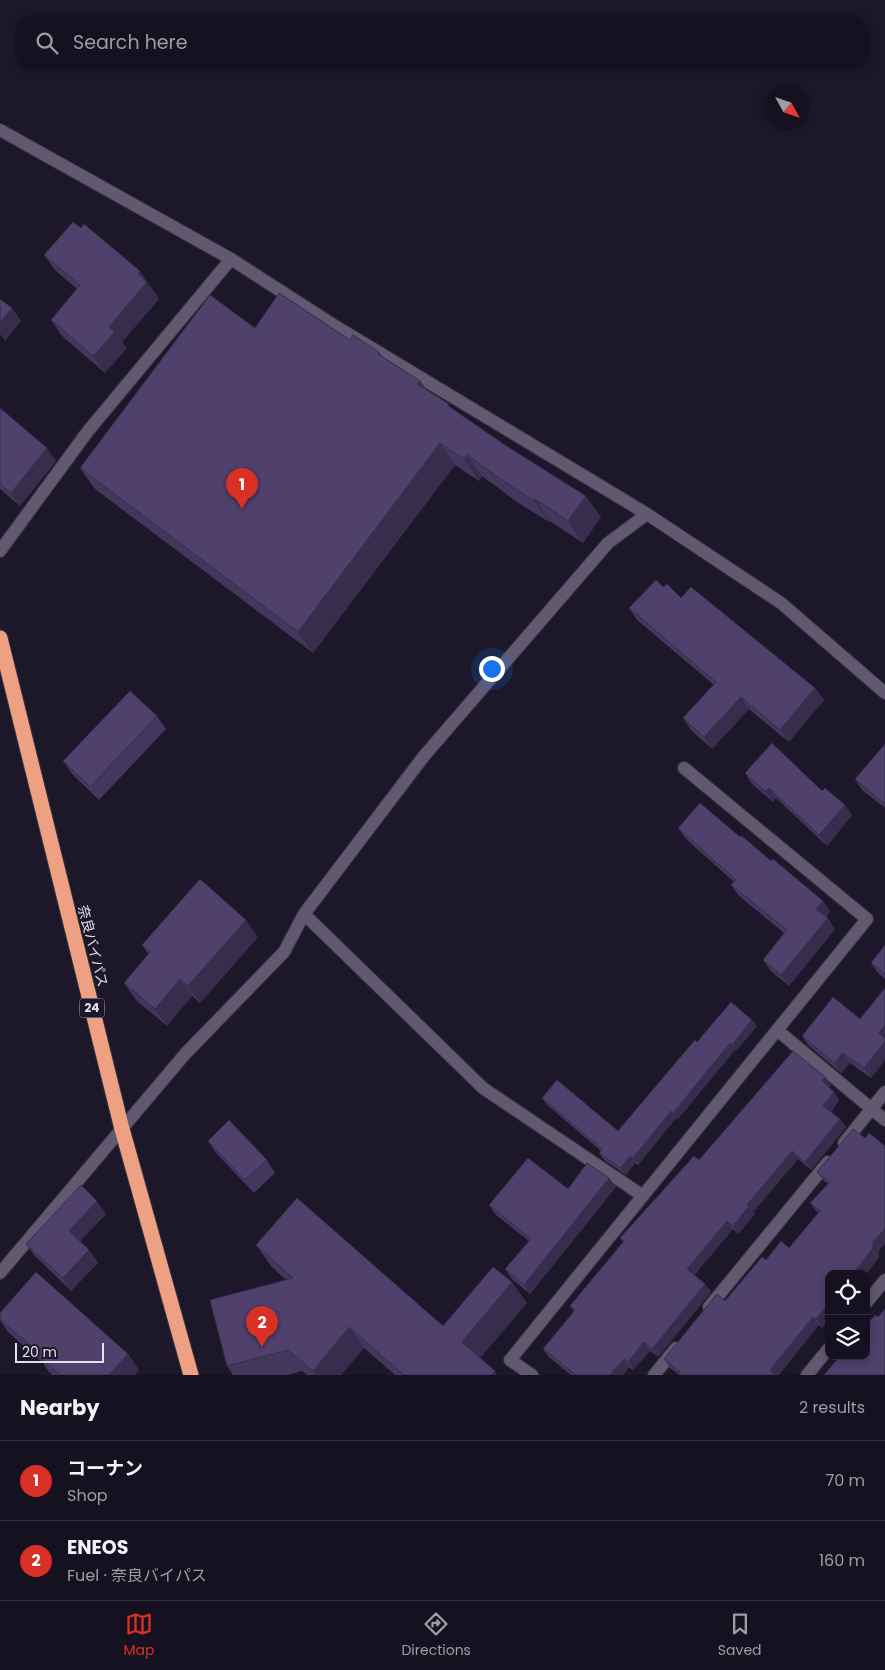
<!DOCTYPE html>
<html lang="en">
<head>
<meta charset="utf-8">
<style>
	body { margin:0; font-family:Poppins,"Noto Sans JP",sans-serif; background:#1f1a29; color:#f1f3f6 }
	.controls { position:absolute; right:15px; bottom:15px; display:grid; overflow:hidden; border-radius:10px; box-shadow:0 2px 8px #0003 }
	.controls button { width:45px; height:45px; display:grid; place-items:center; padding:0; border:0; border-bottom:1px solid #35313e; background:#161120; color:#f1f3f6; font:25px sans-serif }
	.compass { position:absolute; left:765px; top:85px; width:45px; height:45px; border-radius:50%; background:#161120; box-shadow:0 2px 8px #0003; rotate:130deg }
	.scale { position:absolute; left:15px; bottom:12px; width:89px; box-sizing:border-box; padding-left:5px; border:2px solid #e3dfed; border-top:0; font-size:14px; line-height:18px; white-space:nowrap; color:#e3dfed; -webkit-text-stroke:4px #1d172a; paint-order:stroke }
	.you { position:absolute; left:491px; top:668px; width:18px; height:18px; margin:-12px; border:4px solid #fff; border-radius:50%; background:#1a73e8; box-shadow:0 0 0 8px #1a73e833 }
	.badge { display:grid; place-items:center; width:32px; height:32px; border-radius:50%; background:#d93025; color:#fff; font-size:16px; font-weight:700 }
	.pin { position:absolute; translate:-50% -41px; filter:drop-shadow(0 1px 2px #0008) }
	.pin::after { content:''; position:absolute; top:26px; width:18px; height:15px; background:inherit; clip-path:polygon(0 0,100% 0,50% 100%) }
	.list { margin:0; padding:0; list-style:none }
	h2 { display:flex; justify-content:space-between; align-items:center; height:65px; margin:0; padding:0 20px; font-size:21px }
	h2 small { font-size:16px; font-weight:400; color:#9e9da5 }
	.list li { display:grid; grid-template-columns:32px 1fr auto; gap:15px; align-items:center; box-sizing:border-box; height:80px; padding:0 20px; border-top:1px solid #35313e }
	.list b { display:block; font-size:19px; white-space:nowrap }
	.list p { margin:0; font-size:16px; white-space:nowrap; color:#9e9da5 }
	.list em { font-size:16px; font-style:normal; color:#9e9da5 }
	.icon { flex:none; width:28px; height:28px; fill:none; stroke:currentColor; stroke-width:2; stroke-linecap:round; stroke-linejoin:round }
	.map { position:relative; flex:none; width:885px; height:1375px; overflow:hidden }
	.search { position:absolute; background:#161120; box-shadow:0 2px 8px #0003; left:15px; right:15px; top:15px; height:55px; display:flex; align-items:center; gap:12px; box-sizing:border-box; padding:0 18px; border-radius:20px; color:#9e9da5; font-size:19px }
	.sheet { height:225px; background:#161120 }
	nav { display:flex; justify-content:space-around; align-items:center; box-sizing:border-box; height:70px; border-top:1px solid #35313e; background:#161120; font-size:14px; color:#9e9da5 }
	nav a { display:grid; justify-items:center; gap:2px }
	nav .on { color:#d93025 }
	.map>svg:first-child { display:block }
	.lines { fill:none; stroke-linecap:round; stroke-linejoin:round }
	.street-casing { stroke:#383342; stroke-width:14 }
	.highway-casing { stroke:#383342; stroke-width:17 }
	.street { stroke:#605970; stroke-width:12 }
	.highway { stroke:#eea182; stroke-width:15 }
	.wall { fill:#44375d }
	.shaded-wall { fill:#372d4c }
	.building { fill:#4f406c; stroke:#372d4c }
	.labels { text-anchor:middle; stroke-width:4.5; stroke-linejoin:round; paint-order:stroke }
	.shield { fill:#1d172a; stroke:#a8a3b2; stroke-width:1 }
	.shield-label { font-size:12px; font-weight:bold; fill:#e3dfed }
	.street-label { font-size:14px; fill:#e3dfed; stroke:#1d172a }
</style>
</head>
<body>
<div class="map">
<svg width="885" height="1375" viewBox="0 0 885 1375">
	<rect width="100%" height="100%" fill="#1d172a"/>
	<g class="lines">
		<!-- street casing -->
		<g class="street-casing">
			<path id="street" d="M0,130L231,259L335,326L647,514L781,603L885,693
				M0,551L88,431L231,259
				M304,914L483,1088L643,1196
				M777,1030L885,1120
				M844,1143L885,1092
				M0,1273L185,1054L284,952L304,914L424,756L608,543L647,514
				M866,1303L885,1280
				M709,1307L828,1162
				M532,1375L510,1360L867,919L684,768
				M654,1375L676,1348
				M807,1375L829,1348"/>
		</g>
		<!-- highway casing -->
		<g class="highway-casing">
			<path id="highway" d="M0,638L122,1129L191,1375"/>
		</g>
		<!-- street -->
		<use href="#street" class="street"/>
		<!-- highway -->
		<use href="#highway" class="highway"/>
	</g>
	<!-- wall -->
	<path class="wall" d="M44,255L152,288V289L159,299L122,342L127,348L105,373L62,336L51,320L77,289L56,271Z
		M255,328L350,340L379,352L383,357L420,381L426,389L601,517L583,543L550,521L549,522L517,502L482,476L479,481L455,465L313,653L95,489L80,468Z
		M0,408L56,461L20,506L0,489Z
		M663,587L681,598L815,688L824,700L789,742L749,709L712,749L691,730L683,718L714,685L637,620L629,608Z
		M157,716L166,729L99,800L72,774L63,761Z
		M885,744V808L862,790L855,779Z
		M745,773L822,791L852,815L827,846L776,798L773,802L752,784Z
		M678,828L740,837L823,901L830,912L826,917L835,929L789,986L771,971L763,960L784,933L739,896L731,885L734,882L686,839Z
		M258,937L200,1003L192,996L167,1026L136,1000L124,983L148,954L142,945Z
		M885,945V979L878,973L871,963Z
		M885,988V1060L871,1078L850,1063L841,1073L809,1046L802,1036L860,1019Z
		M757,1026L736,1051L735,1050L678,1119L676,1118L638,1165L635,1163L626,1175L604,1160L599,1153L601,1151L546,1104L542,1098L618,1131L697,1042Z
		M831,1085L829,1088L834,1092L839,1100L831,1112L846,1127L811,1170L798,1159L753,1212L755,1214L738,1234L733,1229L694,1275L705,1284L711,1292L658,1357L650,1351L633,1370L629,1367L623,1375H571L549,1357L543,1349L574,1312L570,1306L623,1242L620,1238L699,1160Z
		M865,1138L885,1146V1244L879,1250V1257L866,1274H829L822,1328L819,1325L678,1374L670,1368L664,1359L725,1301L766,1260L789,1248L818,1213L810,1203L828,1184L823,1180L817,1172Z
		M208,1141L267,1160L275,1173L254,1193L216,1153Z
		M609,1178L616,1187L530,1294L512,1279L505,1269L529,1241L496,1215L489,1205L568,1189Z
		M106,1214L80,1241L89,1250L98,1263L71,1291L35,1256L26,1244Z
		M256,1245L443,1326L527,1303L480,1358L497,1375H395L364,1348L341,1375H307L302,1371L288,1375H233L227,1366L286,1280L271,1266Z
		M0,1313L128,1354L139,1370L135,1375H53L49,1372L43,1363L8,1332L0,1320Z"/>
	<!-- shaded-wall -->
	<path class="shaded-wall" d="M140,271L159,299L122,342L127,348L105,373L93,356L138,274Z
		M12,308L21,321L5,341L0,334V323Z
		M420,381L435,402L417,384Z
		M440,443L455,465L313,653L298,632Z
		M47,448L56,461L20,506L11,493Z
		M467,455L482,476L479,481L464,459Z
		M586,496L601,517L583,543L568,521Z
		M535,499L550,521L549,522L534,501Z
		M815,688L824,700L789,742L780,730Z
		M741,697L749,709L712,749L704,737Z
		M769,788L776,798L773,802L765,791Z
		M845,805L852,815L827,846L819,835Z
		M823,901L830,912L824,920L816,909Z
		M828,918L835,929L789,986L781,975Z
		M246,920L258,937L200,1003L188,986Z
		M180,979L192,996L167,1026L155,1009Z
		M752,1020L757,1026L736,1051L732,1045Z
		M885,1025V1041L879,1033Z
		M885,1042V1060L871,1078L864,1068Z
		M730,1043L735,1050L678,1119L673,1113Z
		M843,1053L850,1063L841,1073L834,1063Z
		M825,1077L831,1085L828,1089L822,1081Z
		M834,1092L839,1100L829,1114L823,1106Z
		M671,1111L676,1118L638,1165L633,1158Z
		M840,1119L846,1127L811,1170L805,1162Z
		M792,1151L798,1159L753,1212L755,1214L738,1234L733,1226L747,1205Z
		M630,1156L635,1163L626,1175L621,1168Z
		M609,1178L616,1187L530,1294L524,1285Z
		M97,1201L106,1214L77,1244L69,1231Z
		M727,1221L733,1229L693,1277L687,1269Z
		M885,1229V1244L879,1250V1257L866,1274H853L873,1242Z
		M89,1250L98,1263L71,1291L63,1278Z
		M512,1282L527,1303L476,1363L462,1342Z
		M705,1284L711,1292L658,1357L652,1349Z
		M829,1304V1320L822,1328L816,1319Z
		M813,1317L819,1325L779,1375H773L770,1370Z
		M349,1327L364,1348L341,1375H316L313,1371Z
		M644,1342L650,1351L633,1370L628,1362Z
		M128,1354L139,1370L135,1375H109Z
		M624,1359L629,1367L623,1375H610Z
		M495,1371L497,1375H492Z"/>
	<!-- building -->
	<path class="building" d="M73,222L81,228L84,224L140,271L138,274L147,282L109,327L115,332L93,356L51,320L80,285L44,255Z
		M279,293L350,340L353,335L379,352L378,354L420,381L417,384L449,404L448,406L505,445L586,496L568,521L535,499L534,501L502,480L467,455L464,459L440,443L298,632L80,468L210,295L255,328Z
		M0,299L12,308L0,323Z
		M0,408L47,448L11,493L0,484Z
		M656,580L663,587L667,584L681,598L691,587L815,688L780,730L741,697L704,737L683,718L716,682L629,608Z
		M130,691L157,716L90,787L63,761Z
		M772,743L822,791L825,788L845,805L819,835L769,788L765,791L745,773Z
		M885,744V804L855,779Z
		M700,803L740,837L742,836L771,861L773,859L823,901L816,909L828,918L781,975L763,960L787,930L731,885L736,880L678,828Z
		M200,879L246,920L188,986L180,979L155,1009L124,983L150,952L142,945Z
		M885,945V974L871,963Z
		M885,988V1025L879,1033L885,1038V1042L864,1068L843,1053L834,1063L802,1036L833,997L860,1019Z
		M731,1002L752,1020L732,1045L730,1043L673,1113L671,1111L633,1158L630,1156L621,1168L599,1153L602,1149L542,1098L557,1080L618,1131L667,1073L695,1040L697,1042Z
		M793,1051L825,1077L822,1081L834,1092L823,1106L840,1119L805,1162L792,1151L747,1205L749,1206L733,1226L727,1221L687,1269L705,1284L652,1349L644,1342L628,1362L624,1359L610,1375H576L543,1349L575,1310L570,1306L624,1241L620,1238L694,1156L699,1160Z
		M229,1120L267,1160L245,1180L208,1141Z
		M853,1129L865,1138L869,1133L885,1146V1229L873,1242V1248L853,1274H829V1304L816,1319L813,1317L770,1370L775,1375H678L680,1372L664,1359L717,1294L725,1301L762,1257L766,1260L781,1241L789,1248L820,1211L810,1203L830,1182L817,1172Z
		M528,1158L568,1189L587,1163L609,1178L524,1285L505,1269L531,1239L489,1205Z
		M81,1185L97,1201L69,1231L89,1250L63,1278L26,1244Z
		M297,1198L443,1326L493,1267L512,1282L462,1342L495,1371L492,1375H404L349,1327L313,1371L288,1350L227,1366L210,1300L293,1278L256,1245Z
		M36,1272L128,1354L109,1375H60L38,1356L40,1354L0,1319V1313Z
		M885,1309V1375H824L840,1356H866V1326L875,1315L878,1317Z"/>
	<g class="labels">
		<!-- shield labels -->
		<rect class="shield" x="79.5" y="998.5" width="25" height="19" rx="4"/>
		<g class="shield-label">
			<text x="92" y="1012">24</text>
		</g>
		<!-- street labels -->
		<g class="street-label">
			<text transform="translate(93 946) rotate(76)" y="5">奈良バイパス</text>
		</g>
	</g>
</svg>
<div class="controls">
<button><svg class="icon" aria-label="locate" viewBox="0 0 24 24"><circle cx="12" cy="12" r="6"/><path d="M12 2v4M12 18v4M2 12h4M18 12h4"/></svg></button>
<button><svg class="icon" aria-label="layers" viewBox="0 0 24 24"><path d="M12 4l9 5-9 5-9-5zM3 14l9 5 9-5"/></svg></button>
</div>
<svg class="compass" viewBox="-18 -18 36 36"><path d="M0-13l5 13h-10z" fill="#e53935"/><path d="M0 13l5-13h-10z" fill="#9e9da5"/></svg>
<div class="scale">20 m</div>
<div class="you"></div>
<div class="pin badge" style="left:242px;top:509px">1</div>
<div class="pin badge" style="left:262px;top:1347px">2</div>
<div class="search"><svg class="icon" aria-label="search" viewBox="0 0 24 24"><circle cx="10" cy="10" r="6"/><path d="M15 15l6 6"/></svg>Search here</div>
</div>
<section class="sheet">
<h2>Nearby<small>2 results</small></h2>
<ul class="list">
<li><span class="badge">1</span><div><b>コーナン</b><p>Shop</p></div><em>70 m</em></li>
<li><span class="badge">2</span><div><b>ENEOS</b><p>Fuel · 奈良バイパス</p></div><em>160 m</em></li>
</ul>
</section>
<nav>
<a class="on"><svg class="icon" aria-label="map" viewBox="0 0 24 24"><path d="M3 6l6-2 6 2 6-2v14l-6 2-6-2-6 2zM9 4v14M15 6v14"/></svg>Map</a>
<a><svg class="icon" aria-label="directions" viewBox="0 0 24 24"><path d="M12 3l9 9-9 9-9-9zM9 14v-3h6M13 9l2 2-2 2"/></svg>Directions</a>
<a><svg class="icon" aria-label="saved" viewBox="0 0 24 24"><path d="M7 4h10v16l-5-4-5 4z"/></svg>Saved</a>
</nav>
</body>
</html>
